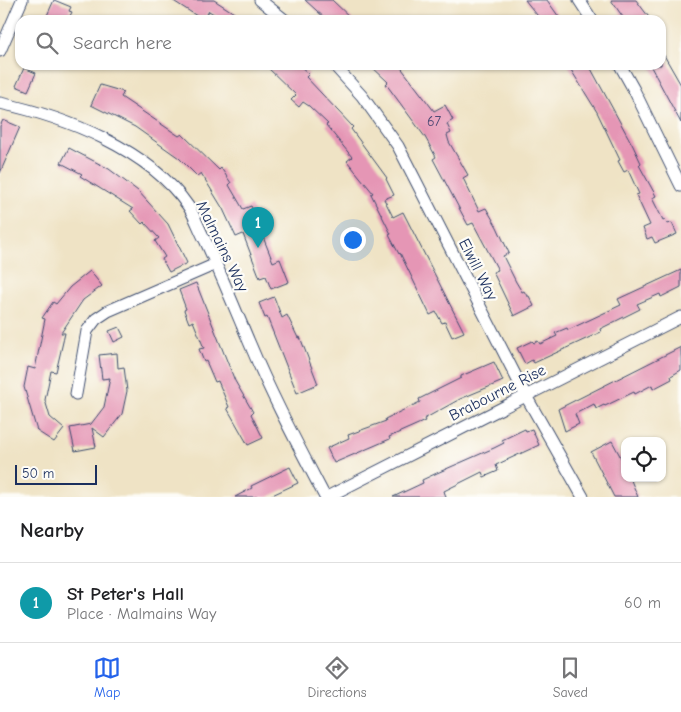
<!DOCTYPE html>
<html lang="en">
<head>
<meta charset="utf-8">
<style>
	body { margin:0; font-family:"Comic Neue",sans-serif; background:#f6f6f6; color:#202124 }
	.controls { position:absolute; right:15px; bottom:15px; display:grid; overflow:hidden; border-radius:10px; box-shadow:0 1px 4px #0004 }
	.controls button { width:45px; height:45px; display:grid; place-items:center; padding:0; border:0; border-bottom:1px solid #e0e0e0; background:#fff; color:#202124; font:25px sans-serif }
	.scale { position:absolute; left:15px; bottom:12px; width:82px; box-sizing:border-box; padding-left:5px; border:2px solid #1b2f5e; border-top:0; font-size:14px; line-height:18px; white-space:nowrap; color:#1b2f5e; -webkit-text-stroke:4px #fdfcf7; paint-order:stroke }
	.you { position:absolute; left:352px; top:239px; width:18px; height:18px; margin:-12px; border:4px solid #fff; border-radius:50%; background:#1a73e8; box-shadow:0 0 0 8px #1a73e833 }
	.badge { display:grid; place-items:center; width:32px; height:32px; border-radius:50%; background:#2563eb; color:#fff; font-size:16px; font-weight:700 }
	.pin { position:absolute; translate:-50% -41px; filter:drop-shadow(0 1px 2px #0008) }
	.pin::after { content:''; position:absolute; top:26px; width:18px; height:15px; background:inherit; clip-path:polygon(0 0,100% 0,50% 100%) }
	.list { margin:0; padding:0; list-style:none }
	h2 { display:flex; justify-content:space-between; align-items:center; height:65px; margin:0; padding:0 20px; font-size:21px }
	h2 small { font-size:16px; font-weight:400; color:#757577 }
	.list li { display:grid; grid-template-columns:32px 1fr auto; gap:15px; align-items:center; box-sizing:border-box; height:80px; padding:0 20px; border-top:1px solid #e0e0e0 }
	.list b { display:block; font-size:19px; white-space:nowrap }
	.list p { margin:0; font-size:16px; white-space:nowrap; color:#757577 }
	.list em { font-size:16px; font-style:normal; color:#757577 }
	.icon { flex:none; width:28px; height:28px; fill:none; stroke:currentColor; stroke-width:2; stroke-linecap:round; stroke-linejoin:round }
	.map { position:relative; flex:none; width:681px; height:497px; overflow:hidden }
	.search { position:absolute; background:#fff; box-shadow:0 1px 4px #0004; left:15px; right:15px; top:15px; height:55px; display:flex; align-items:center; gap:12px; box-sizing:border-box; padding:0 18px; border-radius:15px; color:#757577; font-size:19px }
	.sheet { height:145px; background:#fff }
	nav { display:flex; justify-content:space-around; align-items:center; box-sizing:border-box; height:70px; border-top:1px solid #e0e0e0; background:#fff; font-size:14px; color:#757577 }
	nav a { display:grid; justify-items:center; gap:2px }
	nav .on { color:#2563eb }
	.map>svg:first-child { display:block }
	.building { fill:#e596b5 }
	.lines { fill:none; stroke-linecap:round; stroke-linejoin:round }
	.minor-casing { stroke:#3b4a6d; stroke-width:13 }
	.minor { stroke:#fff; stroke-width:11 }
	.labels { text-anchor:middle; stroke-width:4.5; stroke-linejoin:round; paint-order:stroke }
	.number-label { font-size:14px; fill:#4e4974 }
	.street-label { font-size:16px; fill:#1b2f5e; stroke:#fdfcf7 }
</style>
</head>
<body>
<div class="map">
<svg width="681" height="497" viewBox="0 0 681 497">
	<rect width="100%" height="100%" fill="#fdfcf7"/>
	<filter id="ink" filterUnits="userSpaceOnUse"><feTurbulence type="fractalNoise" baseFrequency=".02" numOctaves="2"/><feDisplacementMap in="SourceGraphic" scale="10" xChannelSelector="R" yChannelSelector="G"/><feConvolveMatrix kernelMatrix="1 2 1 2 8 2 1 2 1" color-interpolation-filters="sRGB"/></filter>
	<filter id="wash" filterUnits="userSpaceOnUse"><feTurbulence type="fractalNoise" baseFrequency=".0096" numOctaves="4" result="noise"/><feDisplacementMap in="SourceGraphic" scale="20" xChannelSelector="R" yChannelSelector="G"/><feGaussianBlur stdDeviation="1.12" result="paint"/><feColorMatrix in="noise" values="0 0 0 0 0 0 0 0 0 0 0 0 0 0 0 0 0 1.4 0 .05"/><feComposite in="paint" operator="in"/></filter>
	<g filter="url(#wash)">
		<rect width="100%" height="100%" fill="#efe3c5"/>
		<g id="blocks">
			<!-- building -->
			<path class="building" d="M54,0L71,7L69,11L72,12L68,20H45Z
				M172,0H214L245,20H223L209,11L205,17L202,16L200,18Z
				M305,0H332L353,20H327Z
				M525,0H547L561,20H541Z
				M611,0H636L651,20H625Z
				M661,50L681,85V123L650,65H661Z
				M265,65H299L309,74L306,77L353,127L351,129L387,178L386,179L394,195L384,199L393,217L403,212L464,332L452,337L445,322L442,323L436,312L430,315L400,253L399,254L389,235L391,234L371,194L373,193L347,161L352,157L326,125L328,124L309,106L303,102L299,107L291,100L296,95Z
				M370,65H399L434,111L445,105L453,120L447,124L451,133L447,135L449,142L468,175L463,178L479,211L486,208L497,227L509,253L503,256L516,282L522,292L524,291L527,296H529L534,306L514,316L493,272L498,270L473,223L468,225L433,159L436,157L425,137L386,84L388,82Z
				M568,65H589L633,146L641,163L639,165L656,196L652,198L663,220L665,219L667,224L672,223L677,234L655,243L652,237L647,239L643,228L650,225L636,195L639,194L628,170L624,172L618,161L620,160L597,112Z
				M24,68L36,73L28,91L16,86Z
				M100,85L124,92L121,97L179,136L182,134L219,170L221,168L231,183L229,185L243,209L251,206L255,214L260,212L265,224L259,227L273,262L280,259L289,282L271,289L266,276L260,278L243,234L236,237L223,209L201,173L197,176L179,158L135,127L91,105Z
				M3,120L20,127L0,173V126Z
				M69,148L109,169L138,191L168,224L187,263L169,272L162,259L165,257L155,241L159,238L144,222L142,224L130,211L133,209L80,176L82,174L61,163Z
				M681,270V287L661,297L660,294L637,304L640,309L600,329L601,332L534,363L532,360L525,364L517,348L532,341L534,343L538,341L540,344L557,336L555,333L567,328L568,330L621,305L618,299Z
				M90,271L102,286L83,300L61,333H65L56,372L51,371L45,400L50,417L64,429L54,442L37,431L24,387L28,367L35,369L45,319L42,318L53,302L56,304L70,287Z
				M196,283L235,381L253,412L251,414L263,438L248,445L227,408L229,407L218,381L215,382L206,361L204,362L199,349L204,348L193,321L189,323L184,310L186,309L179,290Z
				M274,297L282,318L287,315L298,338L300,337L318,384L297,393L267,317L265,318L259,303Z
				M119,327L124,337L114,342L109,331Z
				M681,347V370L671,376L672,379L653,389L652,385L635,394L634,392L605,406L604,405L596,409L594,404L575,414L579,424L565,431L558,409Z
				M117,353L118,368L124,367L127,391L122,414L104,437L92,428L96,447L75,451L70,428L91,424L104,407L110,378L102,379L99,355Z
				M494,362L503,381L460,399L424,419L425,421L389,437L390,439L334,463L327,448L349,438L348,435L386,421L385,419L420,402L419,399L461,378V376Z
				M525,429L526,431L532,429L539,445L496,465L498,471L484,477L482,472L444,491L446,497H393L423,483L422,480L437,473L494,448L504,443L502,440Z
				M612,441L625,465V478H630L638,497H614L591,452Z
				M290,467L298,483L268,497H235L252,488L251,486Z"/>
		</g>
	</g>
	<g filter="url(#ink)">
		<use href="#blocks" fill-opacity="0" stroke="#3b4a6d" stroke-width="1"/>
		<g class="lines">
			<!-- minor casing -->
			<g class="minor-casing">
				<path id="minor" d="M260,0L285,20
					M579,0L592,20
					M0,51L22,0
					M334,65L362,96L398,146L526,396L583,497
					M620,65L634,90L681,186
					M0,103C65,117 149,149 188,206C195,216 199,229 205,240C221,274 235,309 250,344C272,397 299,447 325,497
					M76,394L87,331L96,319L108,311L216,264
					M327,497L681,317"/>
			</g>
			<!-- minor -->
			<use href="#minor" class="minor"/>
		</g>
	</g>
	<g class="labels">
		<!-- number labels -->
		<g class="number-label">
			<text x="434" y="126">67</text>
		</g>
		<!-- street labels -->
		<g class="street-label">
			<text transform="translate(223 246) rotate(64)" y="6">Malmains Way</text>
			<text transform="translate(479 269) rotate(63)" y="6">Elwill Way</text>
			<text transform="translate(497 392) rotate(-27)" y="6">Brabourne Rise</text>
		</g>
	</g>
</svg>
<div class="controls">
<button><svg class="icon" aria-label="locate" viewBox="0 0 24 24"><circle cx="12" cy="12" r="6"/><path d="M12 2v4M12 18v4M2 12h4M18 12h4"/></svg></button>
</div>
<div class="scale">50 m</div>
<div class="you"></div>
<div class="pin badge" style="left:258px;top:248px;background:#0f9aa8">1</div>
<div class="search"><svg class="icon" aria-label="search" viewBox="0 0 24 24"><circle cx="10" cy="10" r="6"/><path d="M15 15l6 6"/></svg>Search here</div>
</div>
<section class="sheet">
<h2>Nearby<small></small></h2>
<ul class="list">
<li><span class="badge" style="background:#0f9aa8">1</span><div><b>St Peter's Hall</b><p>Place · Malmains Way</p></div><em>60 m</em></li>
</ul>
</section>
<nav>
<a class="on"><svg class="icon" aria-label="map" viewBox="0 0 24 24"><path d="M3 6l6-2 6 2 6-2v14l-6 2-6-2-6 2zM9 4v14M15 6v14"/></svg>Map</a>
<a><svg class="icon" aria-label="directions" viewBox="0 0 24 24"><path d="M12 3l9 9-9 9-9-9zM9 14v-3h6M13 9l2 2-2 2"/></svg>Directions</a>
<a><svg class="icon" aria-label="saved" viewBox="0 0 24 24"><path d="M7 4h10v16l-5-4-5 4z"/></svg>Saved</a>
</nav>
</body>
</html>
